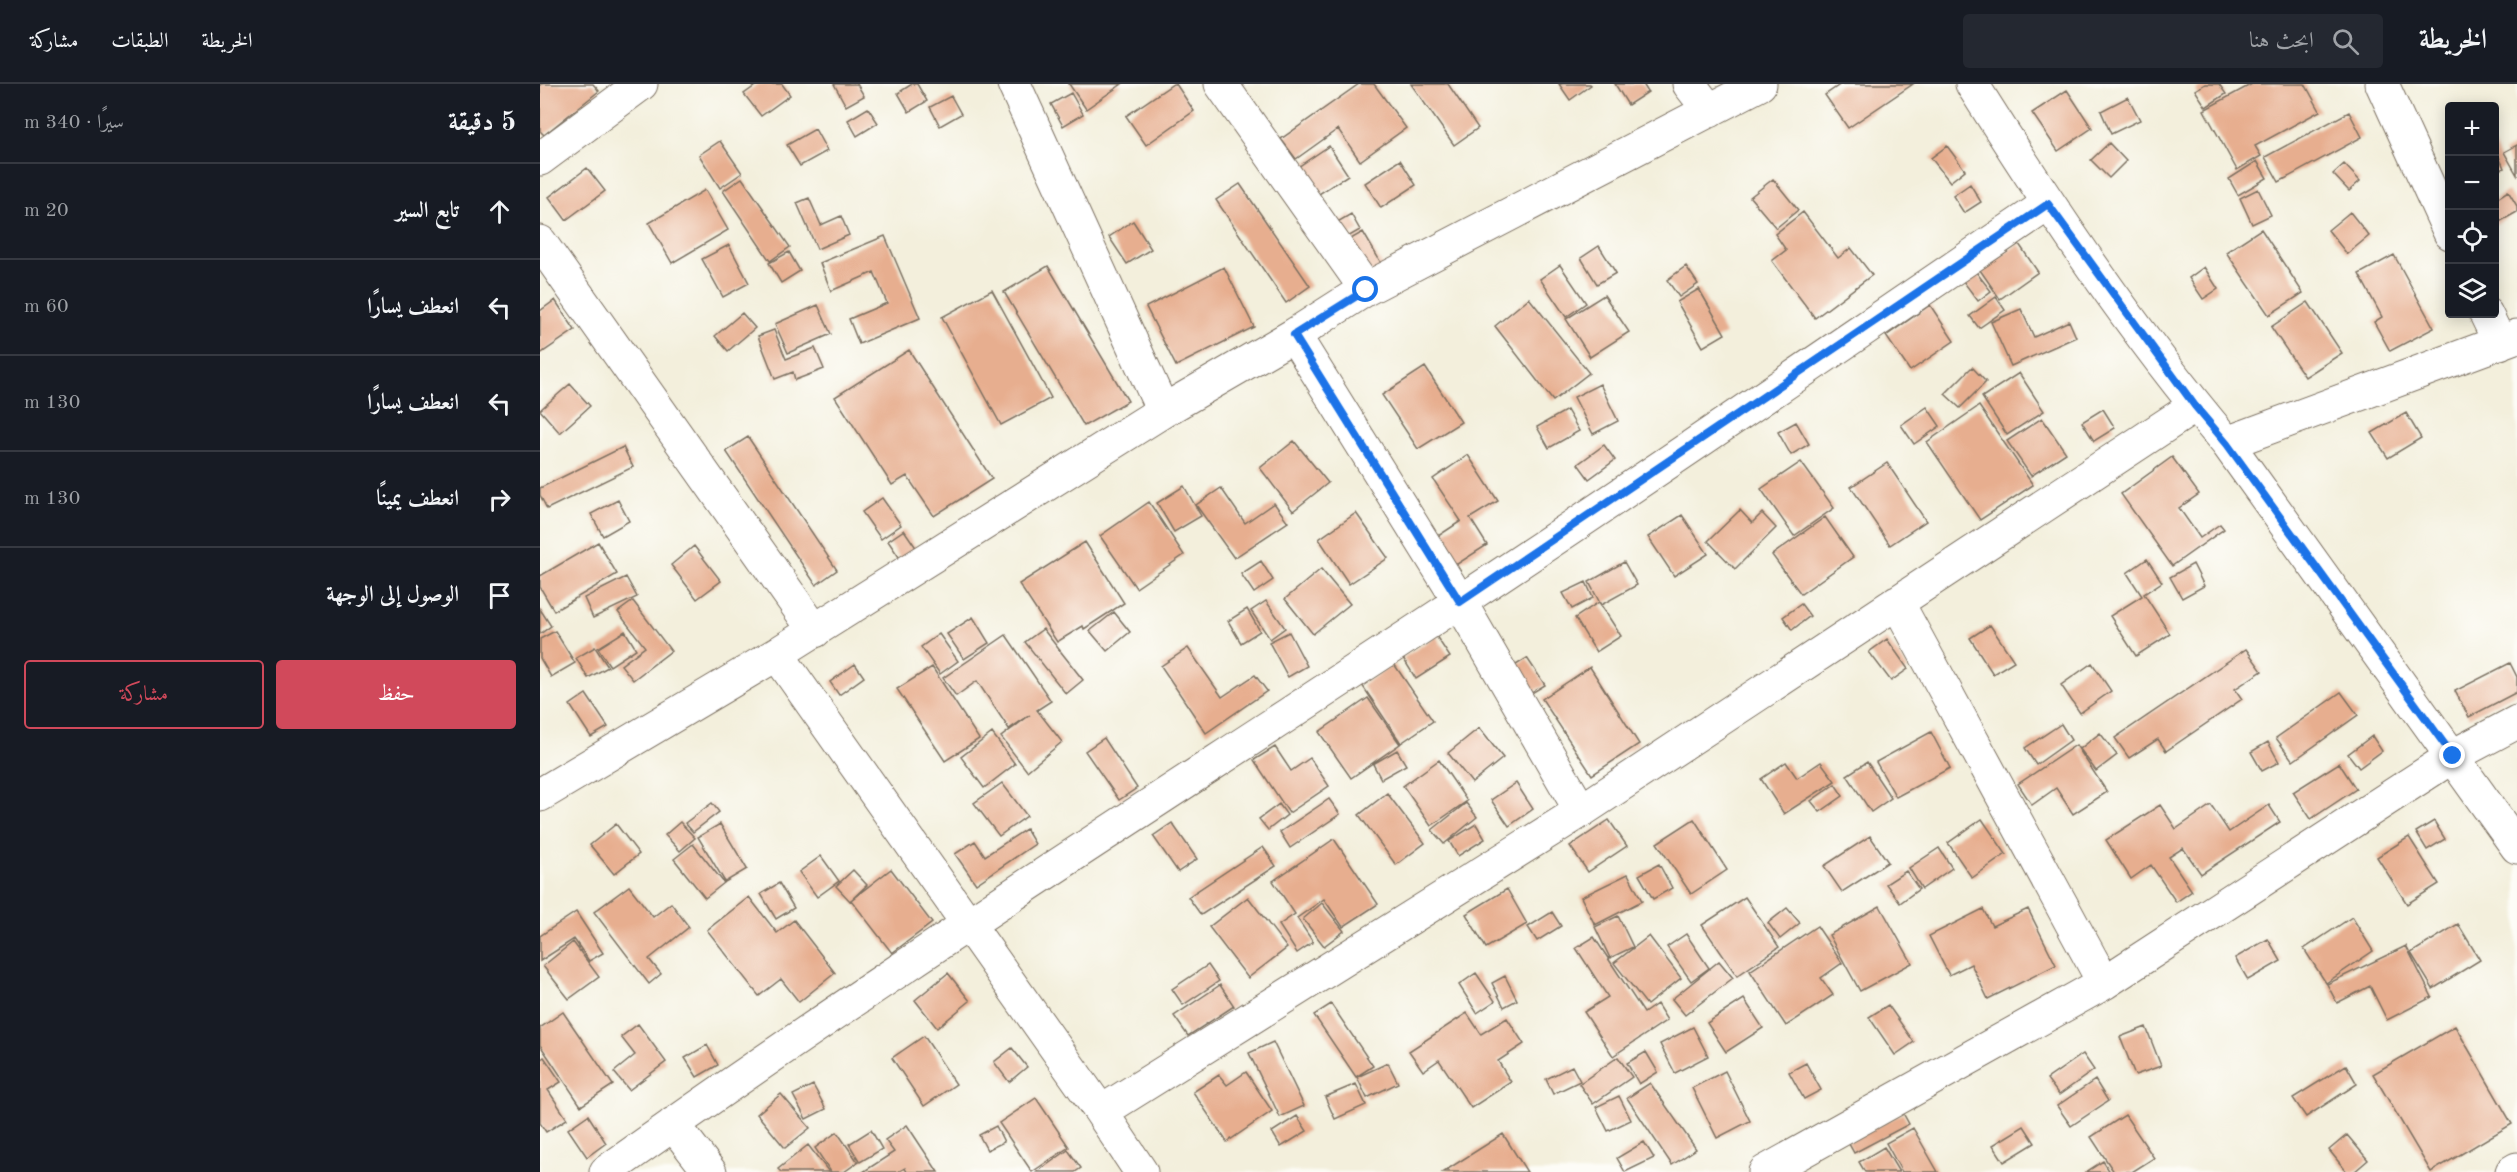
<!DOCTYPE html>
<html lang="ar">
<head>
<meta charset="utf-8">
<style>
	body { margin:0; font-family:"Old Standard TT",Amiri,serif; background:#242831; color:#f1f3f6; direction:rtl }
	.controls { position:absolute; right:18px; top:18px; display:grid; overflow:hidden; border-radius:6px; box-shadow:0 3px 15px #0003 }
	.controls button { width:54px; height:54px; display:grid; place-items:center; padding:0; border:0; border-bottom:2px solid #363941; background:#171b24; color:#f1f3f6; font:30px sans-serif }
	.stop { position:absolute; width:18px; height:18px; margin:-14px; border:4px solid #1a73e8; border-radius:50%; background:#fff }
	.stop.end { background:#1a73e8; border-color:#fff; box-shadow:0 2px 6px #0008 }
	.list { margin:0; padding:0; list-style:none }
	h2 { display:flex; justify-content:space-between; align-items:center; height:78px; margin:0; padding:0 24px; font-size:26px }
	h2 small { font-size:20px; font-weight:400; color:#9ea1a6 }
	.list li { display:grid; grid-template-columns:39px 1fr auto; gap:18px; align-items:center; box-sizing:border-box; height:96px; padding:0 24px; border-top:2px solid #363941 }
	.list b { display:block; font-size:22px; white-space:nowrap }
	.list em { font-size:20px; font-style:normal; color:#9ea1a6 }
	.actions { display:flex; gap:12px; padding:18px 24px }
	.actions a { flex:1; padding:14px 0; border:2px solid #d1495b; border-radius:6px; text-align:center; font-size:21px; color:#d1495b }
	.actions .main { background:#d1495b; color:#fff }
	.icon { flex:none; width:33px; height:33px; fill:none; stroke:currentColor; stroke-width:2; stroke-linecap:round; stroke-linejoin:round }
	.map { position:relative; flex:none; width:1977px; height:1088px; overflow:hidden; direction:ltr }
	header { display:flex; align-items:center; gap:36px; box-sizing:border-box; height:84px; padding:0 30px; background:#171b24; border-bottom:2px solid #363941 }
	header strong { font-size:28px }
	nav { display:flex; gap:33px; margin-inline-start:auto; font-size:21px }
	.search { width:420px; height:54px; background:#242831; display:flex; align-items:center; gap:15px; box-sizing:border-box; padding:0 21px; border-radius:6px; color:#9ea1a6; font-size:22px }
	main { display:flex }
	aside { flex:1; background:#171b24 }
	.map>svg:first-child { display:block }
	.building { fill:#e7ae8f }
	.lines { fill:none; stroke-linecap:round; stroke-linejoin:round }
	.minor-casing { stroke:#7b6f60; stroke-width:35 }
	.minor { stroke:#fff; stroke-width:33 }
	.route { stroke:#1a73e8; stroke-width:8 }
</style>
</head>
<body>
<header>
<strong>الخريطة</strong>
<div class="search"><svg class="icon" aria-label="search" viewBox="0 0 24 24"><circle cx="10" cy="10" r="6"/><path d="M15 15l6 6"/></svg>ابحث هنا</div>
<nav><a>الخريطة</a><a>الطبقات</a><a>مشاركة</a></nav>
</header>
<main>
<div class="map">
<svg width="1977" height="1088" viewBox="0 0 1977 1088">
	<rect width="100%" height="100%" fill="#fdfcf7"/>
	<filter id="ink" filterUnits="userSpaceOnUse"><feTurbulence type="fractalNoise" baseFrequency=".0167" numOctaves="2"/><feDisplacementMap in="SourceGraphic" scale="12" xChannelSelector="R" yChannelSelector="G"/><feConvolveMatrix kernelMatrix="1 2 1 2 8 2 1 2 1" color-interpolation-filters="sRGB"/></filter>
	<filter id="wash" filterUnits="userSpaceOnUse"><feTurbulence type="fractalNoise" baseFrequency=".008" numOctaves="4" result="noise"/><feDisplacementMap in="SourceGraphic" scale="24" xChannelSelector="R" yChannelSelector="G"/><feGaussianBlur stdDeviation="1.35" result="paint"/><feColorMatrix in="noise" values="0 0 0 0 0 0 0 0 0 0 0 0 0 0 0 0 0 1.4 0 .05"/><feComposite in="paint" operator="in"/></filter>
	<g filter="url(#wash)">
		<rect width="100%" height="100%" fill="#f3efdc"/>
		<g id="blocks">
			<!-- building -->
			<path class="building" d="M0,0H53L59,7L4,51L0,47Z
				M218,0H242L250,11L221,32L204,10Z
				M294,0H317L324,12L306,22Z
				M372,0H377L387,17L369,28L358,9Z
				M529,0H582L546,25Z
				M633,0H636L654,27L606,61L586,32Z
				M819,0H834L866,44L820,77L798,45L756,75L741,55Z
				M871,0H908L938,44L914,61Z
				M1019,0H1050L1051,1L1030,16Z
				M1075,0H1103L1108,8L1088,21Z
				M1301,0H1373L1308,44L1285,11Z
				M1665,0H1679L1686,10L1666,23L1655,6Z
				M1712,0H1765L1780,27L1715,62L1721,72L1697,86L1664,26Z
				M1527,6L1552,44L1518,67L1492,29Z
				M531,9L543,30L523,42L511,20Z
				M411,12L421,30L400,42L390,23Z
				M1588,13L1600,36L1571,50L1561,27Z
				M328,24L338,39L317,52L308,36Z
				M1809,28L1822,53L1739,98L1725,73Z
				M275,45L287,67L260,82L247,61Z
				M180,57L202,89L180,104L159,71Z
				M1569,59L1586,77L1569,94L1551,76Z
				M1954,61L1964,84L1954,88Z
				M1977,61V91L1964,68Z
				M789,62L808,91L776,112L758,83Z
				M1407,62L1425,86L1410,98L1391,74Z
				M860,76L876,101L841,124L825,99Z
				M1717,77L1727,94L1698,111L1689,95Z
				M1804,80L1820,97L1809,107L1793,90Z
				M47,84L65,107L26,136L9,113Z
				M202,94L250,163L230,177L183,107Z
				M1233,95L1258,126L1236,144L1210,113Z
				M700,100L770,202L746,219L676,116Z
				M1430,100L1441,118L1424,129L1413,112Z
				M1718,105L1731,131L1712,140L1700,114Z
				M165,106L188,146L132,179L109,139Z
				M1968,107L1977,122V128L1954,141V116Z
				M269,114L281,141L301,132L309,151L277,165L257,119Z
				M1263,128L1298,174L1311,164L1332,191L1275,234L1232,177L1246,166L1235,150Z
				M1810,128L1829,152L1807,170L1788,146Z
				M811,130L820,146L799,158L789,143Z
				M593,137L611,165L587,180L569,153Z
				M1721,145L1763,209L1729,231L1686,168Z
				M823,148L844,184L817,200L795,164Z
				M345,152L380,234L319,260L309,235L347,219L334,188L291,207L280,179Z
				M1479,160L1498,188L1460,215L1440,186Z
				M189,161L209,199L183,213L162,175Z
				M1059,162L1076,189L1057,200L1041,174Z
				M249,168L260,187L241,199L229,179Z
				M1854,171L1894,244L1850,267L1834,238L1842,233L1819,190Z
				M1020,181L1046,219L1026,233L1000,195Z
				M508,182L588,317L544,342L464,208Z
				M1146,182L1158,200L1139,213L1127,196Z
				M684,183L714,243L636,282L606,223Z
				M1664,183L1678,205L1663,215L1649,194Z
				M1436,188L1451,207L1438,217L1423,197Z
				M1159,205L1185,250L1163,263L1137,218Z
				M452,206L511,314L461,341L402,233Z
				M1064,211L1089,248L1050,273L1026,235Z
				M1456,213L1465,226L1439,244L1430,232Z
				M989,214L1049,289L1013,317L955,242Z
				M15,216L35,246L0,270V227Z
				M1768,218L1802,269L1765,293L1731,243Z
				M278,221L291,250L248,269L235,240Z
				M1390,221L1414,257L1370,287L1346,252Z
				M1481,225L1494,253L1529,237L1536,253L1471,282L1451,238Z
				M202,229L215,244L188,267L175,252Z
				M234,246L246,275L275,264L284,285L255,296L253,288L235,295L218,252Z
				M369,266L452,395L394,432L367,392L352,401L295,313Z
				M885,283L921,338L878,365L842,311Z
				M1432,283L1446,298L1420,324L1405,310Z
				M1479,289L1504,327L1467,351L1442,313Z
				M30,300L50,322L20,349L0,326Z
				M1060,300L1078,337L1053,350L1034,313Z
				M1439,322L1493,401L1440,436L1387,358Z
				M1387,323L1400,342L1374,360L1361,341Z
				M1563,325L1575,344L1554,357L1542,338Z
				M1027,326L1039,347L1009,364L997,343Z
				M1866,329L1881,354L1848,374L1832,349Z
				M1502,334L1526,369L1491,392L1467,357Z
				M1256,338L1269,360L1251,371L1238,348Z
				M208,353L297,486L276,501L186,367Z
				M754,357L788,399L753,427L720,384Z
				M1064,361L1075,376L1049,395L1038,380Z
				M83,363L93,383L7,425L0,411V404Z
				M928,371L958,417L930,434L947,461L911,484L892,456L921,437L893,395Z
				M1632,373L1659,410L1639,424L1660,454L1680,440L1684,445L1632,482L1581,410Z
				M1261,378L1294,424L1254,452L1221,405Z
				M1347,379L1386,437L1350,461L1311,403Z
				M644,402L661,432L634,448L617,419Z
				M681,404L705,439L734,419L748,438L694,474L656,421Z
				M342,414L361,441L341,455L322,428Z
				M78,416L89,437L63,452L51,430Z
				M609,418L644,471L596,504L560,452Z
				M1200,426L1212,439L1222,429L1236,444L1195,485L1168,457Z
				M816,429L848,474L809,500L779,455Z
				M1142,431L1168,470L1134,492L1108,453Z
				M1285,433L1313,473L1261,510L1232,471Z
				M364,446L377,465L361,476L348,457Z
				M58,458L77,490L14,527L0,503V492Z
				M545,458L584,519L544,545L543,542L517,558L479,500Z
				M154,462L181,497L157,515L131,481Z
				M1607,475L1622,498L1604,510L1630,550L1596,572L1570,532L1602,512L1587,489Z
				M721,477L733,496L714,509L701,490Z
				M1084,478L1097,501L1061,521L1049,498Z
				M1653,480L1664,502L1642,514L1630,493Z
				M781,485L810,520L773,550L745,515Z
				M86,493L97,513L53,534L44,514Z
				M1046,498L1053,514L1032,525L1023,509Z
				M93,517L131,567L93,596L81,581L105,563L78,528Z
				M726,517L745,544L730,555L711,527Z
				M1059,518L1081,552L1056,568L1035,534Z
				M1261,520L1270,532L1252,546L1243,533Z
				M0,525L11,542L0,550Z
				M707,525L720,547L701,559L688,537Z
				M574,528L590,548L567,567L550,547Z
				M433,533L449,559L424,575L407,550Z
				M1450,541L1474,577L1453,590L1430,554Z
				M503,545L543,596L526,610L485,558Z
				M15,547L35,579L11,593L0,574V555Z
				M85,547L96,565L70,582L58,564Z
				M749,548L767,582L748,593L729,558Z
				M399,550L418,577L400,590L381,563Z
				M466,551L511,617L497,626L522,658L487,687L461,653L490,631L469,645L437,597L416,612L403,594Z
				M896,552L910,573L876,595L863,574Z
				M1347,555L1368,585L1351,597L1329,568Z
				M55,563L68,583L48,594L36,574Z
				M648,564L682,613L715,591L727,607L666,649L621,582Z
				M1706,565L1722,587L1695,605L1702,615L1626,667L1618,655L1589,674L1575,654Z
				M987,574L1005,601L985,613L968,586Z
				M1552,579L1571,607L1540,629L1521,601Z
				M1970,579L1977,593V608L1929,633L1915,607Z
				M315,580L324,593L299,611L290,598Z
				M854,580L893,637L861,659L822,601Z
				M392,583L439,655L405,677L357,605Z
				M1050,583L1099,660L1052,691L1002,615Z
				M1801,608L1818,631L1753,677L1736,654Z
				M46,610L68,643L51,653L30,621Z
				M828,614L860,660L811,694L779,648Z
				M1521,640L1531,656L1496,681L1485,664Z
				M939,644L963,674L932,699L908,669Z
				M1391,648L1410,684L1356,713L1336,678Z
				M452,649L475,680L444,704L421,673Z
				M1560,649L1577,671L1556,687L1540,665Z
				M1832,652L1842,667L1819,684L1808,670Z
				M564,654L597,704L579,716L545,667Z
				M1728,658L1739,678L1722,687L1711,668Z
				M1536,661L1567,708L1533,730L1516,704L1492,721L1478,700Z
				M735,663L751,687L770,674L789,702L749,729L714,676Z
				M857,666L866,681L841,695L833,680Z
				M899,676L927,717L891,742L863,702Z
				M1246,678L1257,694L1281,678L1295,697L1244,730L1221,695Z
				M1327,678L1351,714L1331,728L1307,691Z
				M1799,679L1816,705L1771,735L1753,708Z
				M462,699L487,732L459,752L434,719Z
				M976,699L993,725L969,742L951,716Z
				M1295,700L1303,712L1280,728L1271,717Z
				M847,709L885,759L856,781L819,731Z
				M789,715L800,730L750,764L740,748Z
				M172,719L179,728L153,748L145,739Z
				M926,719L937,733L904,760L892,746Z
				M739,720L747,731L728,746L719,735Z
				M1620,721L1636,745L1671,721L1689,748L1729,721L1740,738L1661,790L1643,764L1629,773L1652,807L1636,818L1611,781L1591,795L1566,756Z
				M1154,735L1187,786L1151,810L1117,759Z
				M1442,735L1466,770L1432,794L1408,759Z
				M1069,736L1087,762L1048,788L1030,762Z
				M1894,737L1905,755L1887,766L1876,748Z
				M140,738L155,754L140,767L125,751Z
				M632,739L657,775L638,788L613,752Z
				M76,740L99,770L74,790L50,761Z
				M180,740L207,785L185,798L158,753Z
				M936,740L945,755L918,772L909,757Z
				M486,745L495,760L436,800L415,770L435,757L445,772Z
				M1330,752L1348,778L1302,808L1284,782Z
				M1869,753L1899,800L1867,820L1837,773Z
				M794,755L838,820L803,843L784,815L757,834L773,858L757,869L739,841L755,830L733,797Z
				M153,760L184,799L165,814L134,775Z
				M723,763L736,782L661,831L648,813Z
				M1399,764L1412,784L1382,805L1369,784Z
				M281,772L299,797L277,813L259,788Z
				M1119,780L1132,804L1113,815L1099,791Z
				M351,785L392,839L352,869L311,816Z
				M313,786L327,801L310,817L296,802Z
				M1366,787L1379,805L1360,819L1346,800Z
				M1088,790L1102,817L1055,841L1041,813Z
				M239,799L254,824L236,835L221,810Z
				M89,802L113,833L131,819L149,843L109,875L121,890L109,900L54,828Z
				M967,805L987,840L946,864L926,830Z
				M209,813L237,849L254,836L295,889L259,918L241,895L219,912L167,846Z
				M708,813L747,864L708,894L669,843Z
				M1205,813L1239,863L1197,892L1162,841Z
				M782,819L804,847L784,862L763,835Z
				M1340,822L1372,879L1320,907L1289,851Z
				M1247,824L1260,839L1240,855L1228,839Z
				M1443,825L1452,842L1488,825L1516,881L1448,915L1431,880L1409,891L1389,852Z
				M36,828L63,869L49,877L34,855L0,877V852Z
				M1012,828L1021,842L997,857L988,843Z
				M1078,832L1093,863L1070,874L1055,843Z
				M1812,833L1833,867L1786,899L1764,865Z
				M1918,840L1940,876L1893,905L1871,869Z
				M1277,842L1302,879L1281,894L1293,911L1246,942L1210,887Z
				M1146,850L1169,884L1151,897L1127,863Z
				M1109,852L1141,894L1107,921L1074,879Z
				M1054,853L1104,929L1117,920L1127,936L1073,972L1044,928L1068,913L1036,864Z
				M1728,855L1741,877L1708,896L1695,874Z
				M33,858L59,893L29,915L3,882Z
				M1866,862L1892,913L1847,936L1830,902L1797,919L1787,900Z
				M1179,877L1193,894L1145,931L1132,915Z
				M668,881L679,897L643,921L632,905Z
				M408,889L430,917L397,944L375,916Z
				M936,889L955,917L937,929L919,901Z
				M965,892L977,916L964,923L952,899Z
				M680,901L694,922L648,952L634,932Z
				M1204,915L1223,944L1186,968L1167,939Z
				M791,920L833,982L816,993L774,931Z
				M1348,921L1374,958L1355,971L1329,933Z
				M23,928L73,1001L41,1022L0,961V944Z
				M927,929L941,950L967,934L984,960L958,977L971,998L931,1024L899,976L883,987L869,967Z
				M98,940L126,978L89,1006L74,988L95,971L81,953Z
				M1915,942L1972,1040L1891,1088L1833,990Z
				M1153,943L1168,972L1135,989L1120,960Z
				M1606,943L1621,982L1595,991L1580,953Z
				M384,952L416,1000L384,1022L352,974Z
				M733,958L764,1022L740,1033L709,969Z
				M167,961L178,981L157,993L145,974Z
				M472,964L487,983L469,998L454,978Z
				M1106,968L1118,988L1099,1000L1087,979Z
				M1543,970L1554,986L1519,1011L1507,995Z
				M4,973L21,998L8,1006L27,1035L6,1048L0,1039V976Z
				M1078,973L1092,993L1053,1020L1039,1000Z
				M848,979L858,999L827,1014L817,993Z
				M1266,979L1281,1006L1264,1015L1249,988Z
				M1806,981L1817,1000L1766,1033L1753,1014Z
				M1032,982L1040,997L1013,1010L1006,995Z
				M1185,987L1210,1037L1177,1054L1152,1004Z
				M706,988L732,1027L687,1058L653,1008L679,991L687,1001Z
				M1555,996L1568,1017L1531,1042L1517,1022Z
				M1110,999L1156,1065L1132,1081L1087,1014Z
				M816,1000L826,1021L795,1035L785,1013Z
				M273,1001L286,1025L266,1035L253,1011Z
				M241,1010L270,1044L245,1064L217,1030Z
				M1079,1012L1091,1036L1068,1047L1056,1023Z
				M496,1014L529,1063L492,1088L459,1039Z
				M1363,1029L1369,1040L1314,1069L1308,1058Z
				M48,1031L66,1059L47,1073L28,1045Z
				M1585,1031L1614,1074L1592,1088H1574L1551,1053Z
				M757,1032L767,1047L741,1063L732,1048Z
				M367,1041L398,1088H367L365,1084L358,1088H323L354,1068L345,1056Z
				M456,1042L464,1058L447,1066L439,1051Z
				M1484,1042L1495,1059L1464,1078L1453,1061Z
				M1373,1044L1398,1088H1362L1346,1059Z
				M331,1046L342,1065L320,1078L309,1060Z
				M297,1048L318,1078L304,1088H291L275,1064Z
				M963,1050L987,1088H903Z
				M1807,1051L1828,1076L1814,1088H1807L1789,1066Z
				M1104,1058L1114,1074L1085,1088L1077,1074Z
				M268,1061L289,1088H241L238,1085Z
				M1344,1063L1359,1088H1325L1319,1078Z
				M528,1066L541,1084L535,1088H497Z
				M1563,1077L1570,1088H1546Z"/>
		</g>
	</g>
	<g filter="url(#ink)">
		<use href="#blocks" fill-opacity="0" stroke="#7b6f60" stroke-width="1.5"/>
		<g class="lines">
			<!-- minor casing -->
			<g class="minor-casing">
				<path id="minor" d="M474,0L623,327
					M681,0L826,205
					M1149,0L1170,27
					M1432,0C1510,124 1592,247 1687,359L1977,763
					M1842,0L1910,149
					M0,75L101,0
					M0,158L275,547
					M1946,230L1960,259
					M754,251L920,518L1041,727
					M1687,359L1977,252
					M1357,518L1564,899
					M237,570L561,1028L601,1088
					M0,711L237,570L623,327L754,251L826,205L1220,0
					M561,1028L1041,727L1655,322
					M133,1040L170,1088
					M66,1088C343,890 631,709 915,521C1114,390 1310,254 1508,120
					M1225,1088L1564,899L1913,672L1977,638
					M1972,1088L1977,1085"/>
			</g>
			<!-- minor -->
			<use href="#minor" class="minor"/>
		</g>
	</g>
	<g class="lines" filter="url(#ink)">
		<!-- route -->
		<path class="route" d="M826,206L754,251L920,518L1508,120L1655,322L1687,360L1913,672"/>
	</g>
</svg>
<div class="controls">
<button>+</button>
<button>−</button>
<button><svg class="icon" aria-label="locate" viewBox="0 0 24 24"><circle cx="12" cy="12" r="6"/><path d="M12 2v4M12 18v4M2 12h4M18 12h4"/></svg></button>
<button><svg class="icon" aria-label="layers" viewBox="0 0 24 24"><path d="M12 4l9 5-9 5-9-5zM3 14l9 5 9-5"/></svg></button>
</div>
<div class="stop" style="left:826px;top:206px"></div>
<div class="stop end" style="left:1913px;top:672px"></div>
</div>
<aside>
<h2>5 دقيقة<small>سيرًا · 340 m</small></h2>
<ul class="list">
<li><svg class="icon" aria-label="ahead" viewBox="0 0 24 24"><path d="M12 20V5M6 11l6-6 6 6"/></svg><div><b>تابع السير</b></div><em>20 m</em></li>
<li><svg class="icon" aria-label="left" viewBox="0 0 24 24"><path d="M17 20v-9H6M10 6l-5 5 5 5"/></svg><div><b>انعطف يسارًا</b></div><em>60 m</em></li>
<li><svg class="icon" aria-label="left" viewBox="0 0 24 24"><path d="M17 20v-9H6M10 6l-5 5 5 5"/></svg><div><b>انعطف يسارًا</b></div><em>130 m</em></li>
<li><svg class="icon" aria-label="right" viewBox="0 0 24 24"><path d="M7 20v-9h11M14 6l5 5-5 5"/></svg><div><b>انعطف يمينًا</b></div><em>130 m</em></li>
<li><svg class="icon" aria-label="arrive" viewBox="0 0 24 24"><path d="M6 21V4h12l-3 4 3 4H6"/></svg><div><b>الوصول إلى الوجهة</b></div></li>
</ul>
<div class="actions"><a class="main">حفظ</a><a>مشاركة</a></div>
</aside>
</main>
</body>
</html>
